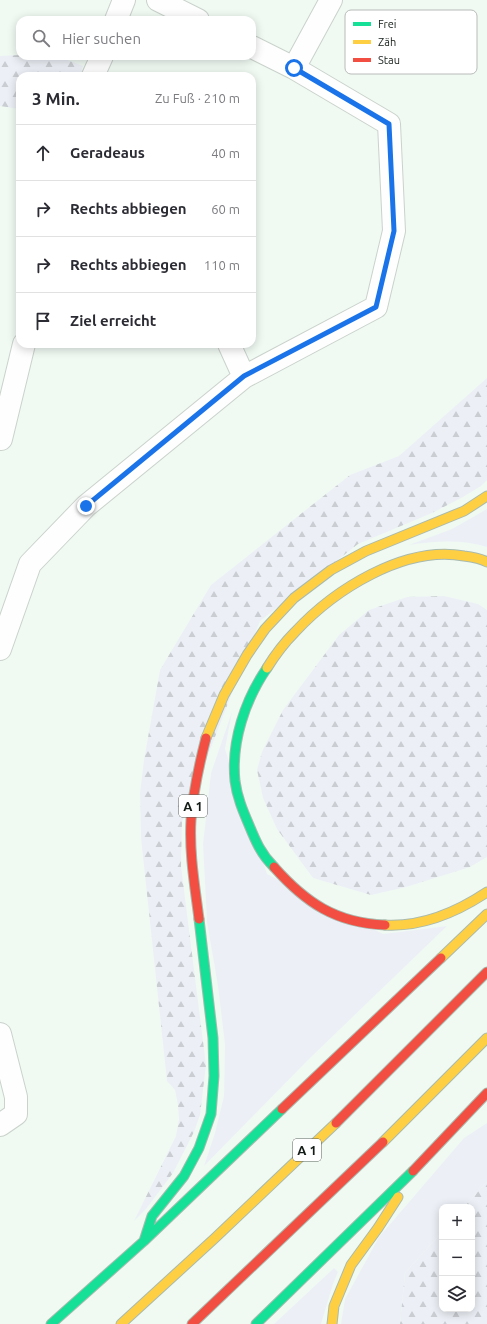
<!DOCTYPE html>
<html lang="de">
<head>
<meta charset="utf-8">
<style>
	body { margin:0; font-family:Ubuntu,sans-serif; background:#f2f2f3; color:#2b2b33 }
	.controls { position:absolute; right:12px; bottom:12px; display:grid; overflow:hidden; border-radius:8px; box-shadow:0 2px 10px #0003 }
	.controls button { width:36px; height:36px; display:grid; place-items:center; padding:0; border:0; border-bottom:1px solid #e1e1e2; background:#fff; color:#2b2b33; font:20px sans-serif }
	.stop { position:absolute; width:12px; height:12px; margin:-9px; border:3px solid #1a73e8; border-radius:50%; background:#fff }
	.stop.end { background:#1a73e8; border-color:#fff; box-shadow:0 1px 4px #0008 }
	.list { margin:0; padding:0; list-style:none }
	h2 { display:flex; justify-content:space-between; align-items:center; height:52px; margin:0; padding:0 16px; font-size:17px }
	h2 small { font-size:13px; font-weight:400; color:#7c7c81 }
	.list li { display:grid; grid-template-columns:26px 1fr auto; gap:12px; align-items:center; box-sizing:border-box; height:56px; padding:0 16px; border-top:1px solid #e1e1e2 }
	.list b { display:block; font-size:15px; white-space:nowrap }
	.list em { font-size:13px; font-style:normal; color:#7c7c81 }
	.icon { flex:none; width:22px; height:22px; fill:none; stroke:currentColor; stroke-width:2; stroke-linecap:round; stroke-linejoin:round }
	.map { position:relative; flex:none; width:487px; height:1324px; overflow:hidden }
	.search { position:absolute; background:#fff; box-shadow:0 2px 10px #0003; left:16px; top:16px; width:240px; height:44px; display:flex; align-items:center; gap:10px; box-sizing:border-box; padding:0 14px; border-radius:12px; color:#7c7c81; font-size:15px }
	.panel { position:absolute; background:#fff; box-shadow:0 2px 10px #0003; left:16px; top:72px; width:240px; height:276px; border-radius:12px }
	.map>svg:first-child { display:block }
	.grass { fill:#ecf0f6 }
	.forest { fill:url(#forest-firs) }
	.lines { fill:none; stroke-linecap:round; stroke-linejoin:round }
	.street-casing { stroke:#cad2cc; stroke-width:24 }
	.fast-casing { stroke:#a8baaf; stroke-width:11 }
	.slow-casing { stroke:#a8baaf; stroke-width:11 }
	.jam-casing { stroke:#a8baaf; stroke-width:11 }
	.street { stroke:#fdfefd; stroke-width:22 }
	.fast { stroke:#16e098; stroke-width:9 }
	.slow { stroke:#ffcf43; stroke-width:9 }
	.jam { stroke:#f24e42; stroke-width:9 }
	.route { stroke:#1a73e8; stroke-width:5 }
	.labels { text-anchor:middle; stroke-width:3; stroke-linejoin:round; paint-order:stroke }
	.shield { fill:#fff; stroke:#5a605d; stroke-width:1 }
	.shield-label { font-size:13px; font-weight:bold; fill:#141c17 }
	.key { fill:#fff; stroke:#b8bbb9; stroke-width:1 }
	.key-label { font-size:11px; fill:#141c17 }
</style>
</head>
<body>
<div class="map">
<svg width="487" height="1324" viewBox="0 0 487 1324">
	<defs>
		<pattern id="forest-firs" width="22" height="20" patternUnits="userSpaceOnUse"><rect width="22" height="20" fill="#ecf0f6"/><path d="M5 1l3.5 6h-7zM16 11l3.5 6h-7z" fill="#cacdd2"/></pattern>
	</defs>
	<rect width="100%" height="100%" fill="#f0faf3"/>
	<!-- grass -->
	<path class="grass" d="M487,509V547C462,539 435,541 409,545L452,529Z
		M232,712L225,749L267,874L383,934L447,926L309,1059L204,1166L215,1133L224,1096L225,1045L218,986L207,922L203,844L211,773Z
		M487,1123V1182L464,1207H442V1232L405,1273L400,1324H341L345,1299L379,1237L464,1138Z
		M334,1268L338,1272L333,1284L321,1324H274Z"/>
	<!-- forest -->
	<path class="forest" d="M20,55V56H57L83,66L80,76H20V109L0,106V56Z
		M487,378V480L481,486L463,497L432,513L358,544L260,621L182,822L181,866L206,1065L200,1115L194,1132L173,1173L146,1209L134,1221L176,1136L179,1119L178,1105L175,1090L167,1081L141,838L140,793L144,760L160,670L211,585L350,475L399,456Z
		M444,596L478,604L487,610V857L470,867L406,887L371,895L313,878L277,829L263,798L257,770L262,752L283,710L339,635L369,610L407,597Z
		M487,1182V1324H400L405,1273L442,1232V1309H472V1207H464Z"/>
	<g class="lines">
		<!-- street casing -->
		<g class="street-casing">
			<path id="street" d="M158,0L198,20
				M116,20L124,0
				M294,68L331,0
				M93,76L102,56
				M229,344L244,377
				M1,439L24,344
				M0,649L30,564L86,506L244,377L376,307L394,231L389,124L294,68L252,47
				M0,1034L16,1097V1114L0,1125"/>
		</g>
		<!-- fast casing -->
		<g class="fast-casing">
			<path id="fast" d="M267,668C245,700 231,742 235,781C237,797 243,811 249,825C256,842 261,854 274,867
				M144,1241L152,1216L184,1176L199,1148L211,1114L214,1076L213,1038L199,919
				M51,1324L144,1241L282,1109
				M256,1324L413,1171"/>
		</g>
		<!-- slow casing -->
		<g class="slow-casing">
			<path id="slow" d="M267,668C275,655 284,643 295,632C334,590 404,545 464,556C472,557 480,558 487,562
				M206,738L224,695L247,655L265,629L294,598L331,570L366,551L464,511L487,496
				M385,925C422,927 457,912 487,892
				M441,958L487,914
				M383,1142L487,1038
				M121,1324L215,1238L336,1123
				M332,1324L334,1306L351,1265L378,1228L398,1197"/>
		</g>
		<!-- jam casing -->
		<g class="jam-casing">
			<path id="jam" d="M274,867C306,903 336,923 385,925
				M199,919C195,887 189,853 191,820C193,793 199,765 206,738
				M282,1109L441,958
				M336,1123L487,972
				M413,1171L487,1093
				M192,1324L383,1142"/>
		</g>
		<!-- street -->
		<use href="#street" class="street"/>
		<!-- fast -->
		<use href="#fast" class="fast"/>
		<!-- slow -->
		<use href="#slow" class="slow"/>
		<!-- jam -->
		<use href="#jam" class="jam"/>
	</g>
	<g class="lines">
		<!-- route -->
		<path class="route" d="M86,506L244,376L376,307L394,231L389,124L294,68"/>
	</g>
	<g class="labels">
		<!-- shield labels -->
		<g class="shield">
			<rect x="179" y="795" width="28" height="22" rx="3"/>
			<rect x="293" y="1139" width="28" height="22" rx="3"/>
		</g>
		<g class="shield-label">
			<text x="193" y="811">A 1</text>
			<text x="307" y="1155">A 1</text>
		</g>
	</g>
	<!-- legend -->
	<rect x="345" y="10" width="132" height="64" rx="6" class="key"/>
	<rect x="353" y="22" width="18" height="4" fill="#16e098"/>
	<rect x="353" y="40" width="18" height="4" fill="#ffcf43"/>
	<rect x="353" y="58" width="18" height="4" fill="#f24e42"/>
	<g class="key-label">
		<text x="378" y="28">Frei</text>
		<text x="378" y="46">Zäh</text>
		<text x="378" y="64">Stau</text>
	</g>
</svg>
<div class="controls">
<button>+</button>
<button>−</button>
<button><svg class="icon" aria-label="layers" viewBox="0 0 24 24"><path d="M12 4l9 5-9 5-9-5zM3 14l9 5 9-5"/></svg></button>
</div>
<div class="stop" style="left:294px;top:68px"></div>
<div class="stop end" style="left:86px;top:506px"></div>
<div class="search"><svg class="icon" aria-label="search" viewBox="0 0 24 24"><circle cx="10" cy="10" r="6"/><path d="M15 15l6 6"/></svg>Hier suchen</div>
<section class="panel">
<h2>3 Min.<small>Zu Fuß · 210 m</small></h2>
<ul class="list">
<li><svg class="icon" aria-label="ahead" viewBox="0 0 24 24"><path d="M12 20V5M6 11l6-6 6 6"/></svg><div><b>Geradeaus</b></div><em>40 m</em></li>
<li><svg class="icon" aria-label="right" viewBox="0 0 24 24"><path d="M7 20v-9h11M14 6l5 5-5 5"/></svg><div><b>Rechts abbiegen</b></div><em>60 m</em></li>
<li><svg class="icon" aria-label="right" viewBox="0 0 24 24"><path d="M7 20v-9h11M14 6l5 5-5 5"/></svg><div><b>Rechts abbiegen</b></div><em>110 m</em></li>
<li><svg class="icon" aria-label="arrive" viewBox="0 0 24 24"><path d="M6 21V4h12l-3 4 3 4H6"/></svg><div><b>Ziel erreicht</b></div></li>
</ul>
</section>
</div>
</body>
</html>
